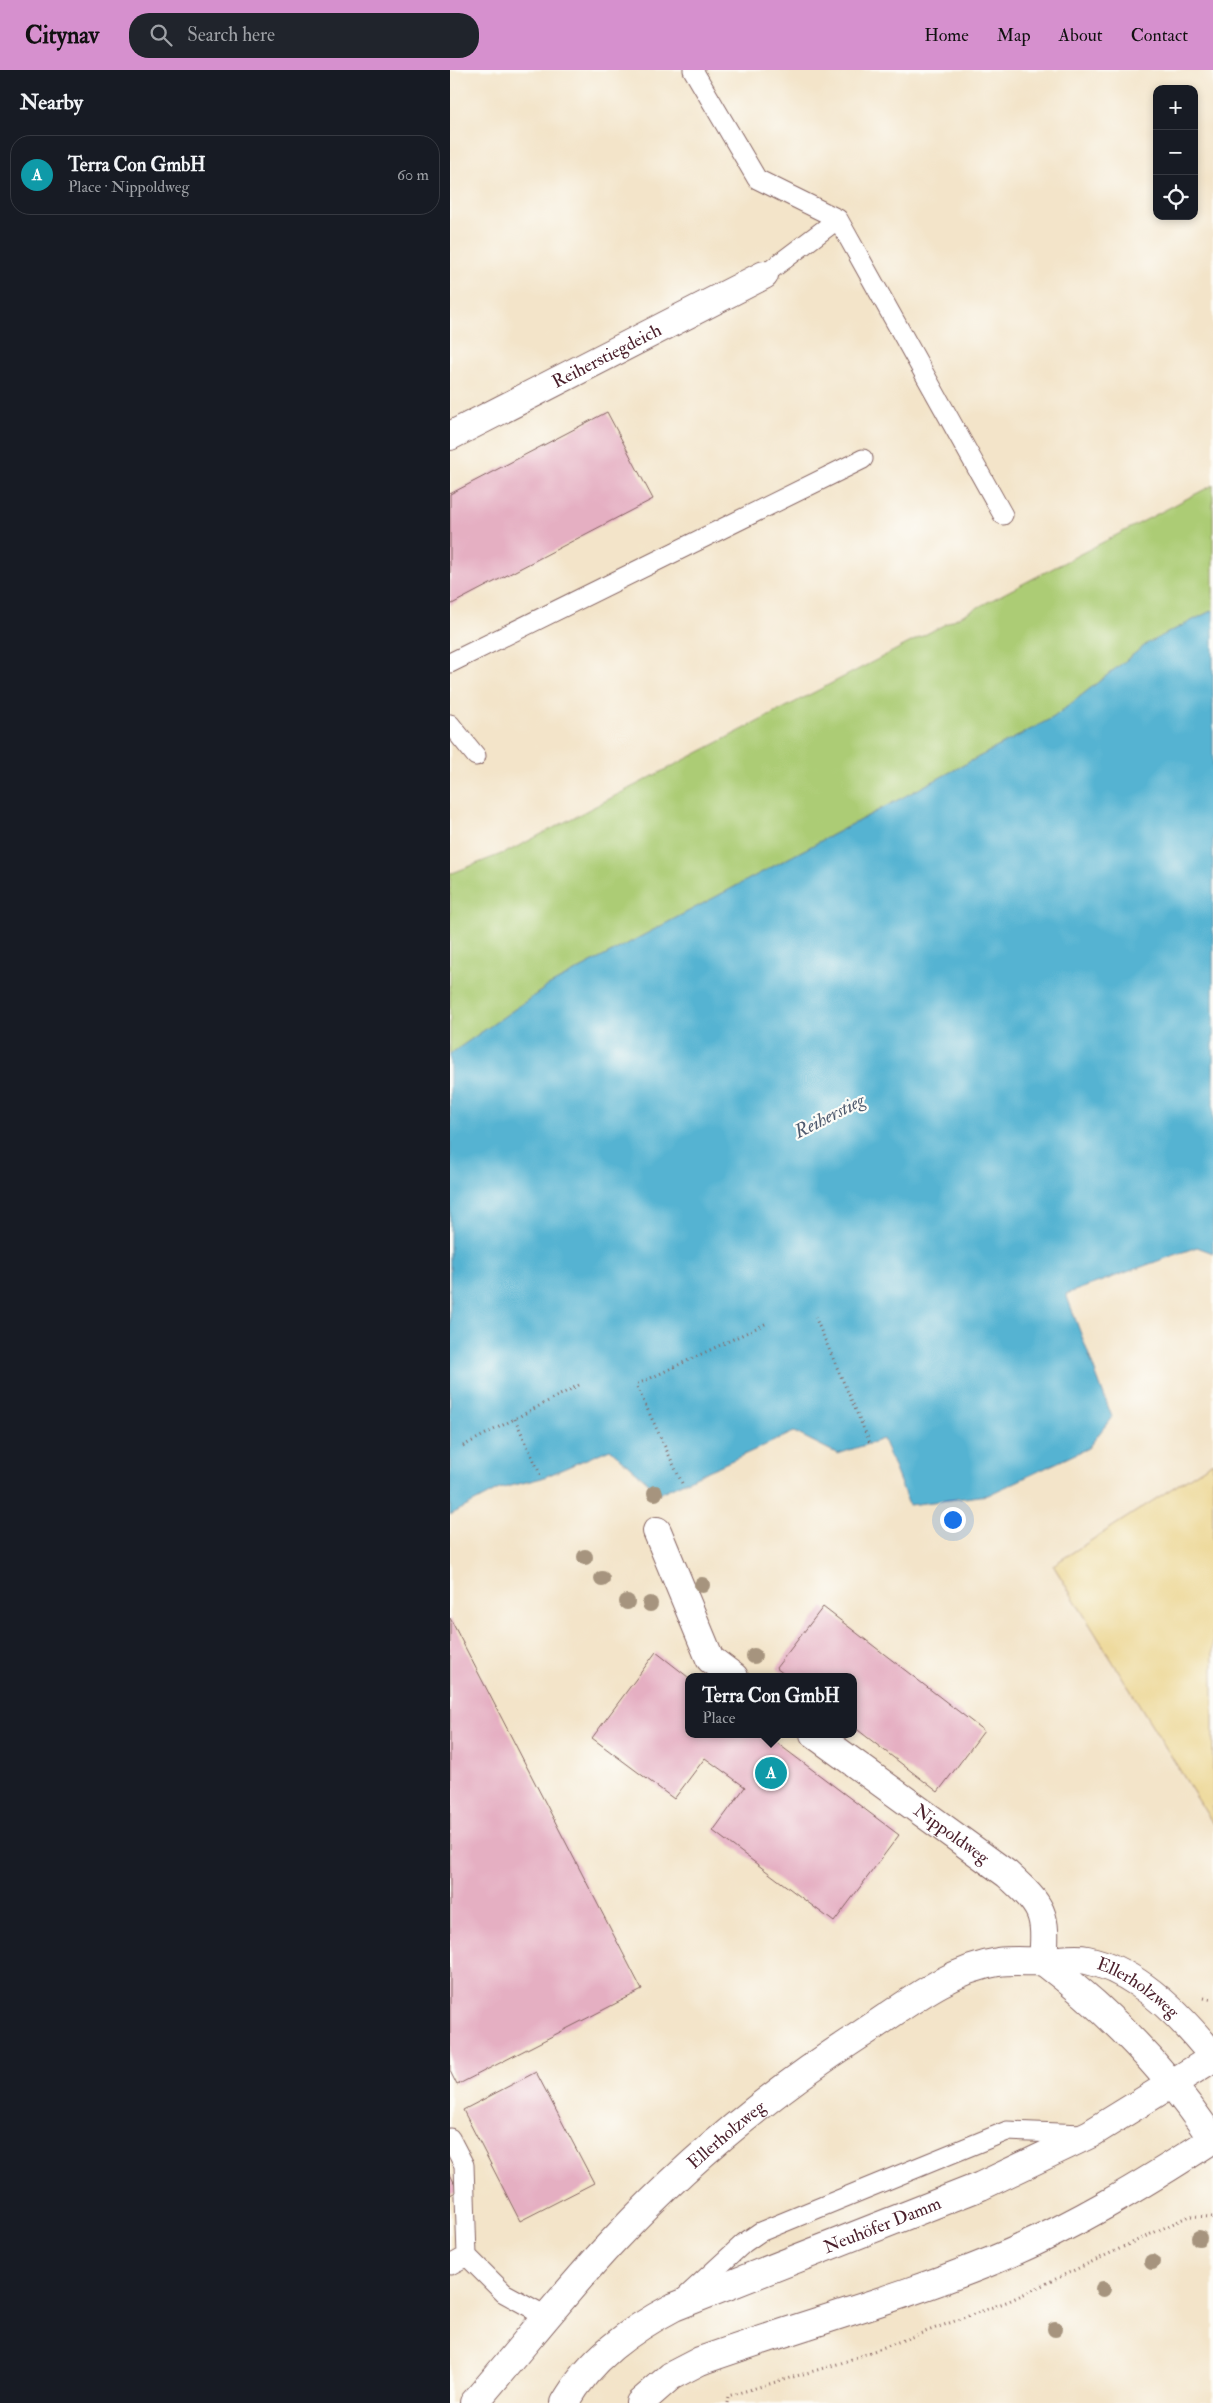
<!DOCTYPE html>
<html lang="en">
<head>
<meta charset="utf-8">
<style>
	body { margin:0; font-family:"IM FELL Double Pica",serif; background:#20242c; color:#f1f3f6 }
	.controls { position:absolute; right:15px; top:15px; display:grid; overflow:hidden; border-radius:10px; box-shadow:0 2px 8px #0003 }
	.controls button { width:45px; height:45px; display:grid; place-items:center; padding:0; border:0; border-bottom:1px solid #363941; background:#171b24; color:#f1f3f6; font:25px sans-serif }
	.you { position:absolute; left:502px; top:1449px; width:18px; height:18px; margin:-12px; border:4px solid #fff; border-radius:50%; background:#1a73e8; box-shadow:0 0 0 8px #1a73e833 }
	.badge { display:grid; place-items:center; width:32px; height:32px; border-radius:50%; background:#d690ce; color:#fff; font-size:16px; font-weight:700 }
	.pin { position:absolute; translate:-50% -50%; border:2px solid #fff; box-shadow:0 1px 5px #0006 }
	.popup { position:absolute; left:235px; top:1603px; width:172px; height:65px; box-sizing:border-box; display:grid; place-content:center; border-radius:10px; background:#171b24; filter:drop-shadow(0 1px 4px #0005); font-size:16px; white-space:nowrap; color:#9ea1a6 }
	.popup b { font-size:19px; color:#f1f3f6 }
	.popup::after { content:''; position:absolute; left:50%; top:100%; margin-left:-10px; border:10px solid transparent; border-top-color:#171b24 }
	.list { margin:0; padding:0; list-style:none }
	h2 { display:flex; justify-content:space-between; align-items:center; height:65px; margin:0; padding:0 20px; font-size:21px }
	h2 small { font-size:16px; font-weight:400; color:#9ea1a6 }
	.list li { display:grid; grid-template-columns:32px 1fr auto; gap:15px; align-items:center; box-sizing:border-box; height:80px; margin:0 10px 10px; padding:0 10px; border:1px solid #363941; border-radius:20px }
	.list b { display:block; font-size:19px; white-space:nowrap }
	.list p { margin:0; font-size:16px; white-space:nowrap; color:#9ea1a6 }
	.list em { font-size:16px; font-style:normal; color:#9ea1a6 }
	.icon { flex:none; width:28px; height:28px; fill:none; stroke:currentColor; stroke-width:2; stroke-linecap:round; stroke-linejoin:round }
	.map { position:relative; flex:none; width:763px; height:2333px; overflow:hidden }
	header { display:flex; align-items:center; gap:30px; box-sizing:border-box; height:70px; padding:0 25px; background:#d690ce; color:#111 }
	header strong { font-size:24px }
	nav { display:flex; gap:28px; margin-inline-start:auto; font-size:18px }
	.search { width:350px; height:45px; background:#20242c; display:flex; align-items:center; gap:12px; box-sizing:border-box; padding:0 18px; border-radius:20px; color:#9ea1a6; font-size:19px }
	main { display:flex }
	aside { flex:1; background:#171b24 }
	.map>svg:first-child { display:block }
	.green { fill:#accc74; stroke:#7b7650 }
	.sand { fill:#eeda9e; stroke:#9c7c64 }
	.water { fill:#54b3d2; stroke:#4f697e }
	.building { fill:#e5afc2 }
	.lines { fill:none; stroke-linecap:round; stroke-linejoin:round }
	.service-casing { stroke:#856462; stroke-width:21 }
	.minor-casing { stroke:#856462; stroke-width:30 }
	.secondary-casing { stroke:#856462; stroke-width:30 }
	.path { stroke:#856462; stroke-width:3; stroke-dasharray:1 4; stroke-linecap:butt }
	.service { stroke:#fff; stroke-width:19 }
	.minor { stroke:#fff; stroke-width:28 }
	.secondary { stroke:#fff; stroke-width:28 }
	.tree { fill:#a6947e }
	.labels { text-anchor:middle; stroke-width:4.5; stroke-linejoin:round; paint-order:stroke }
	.street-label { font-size:18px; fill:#4a1f2b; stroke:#fdfcf7 }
	.water-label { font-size:19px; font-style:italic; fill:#4e5a6e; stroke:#fdfcf7 }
</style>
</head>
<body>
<header>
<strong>Citynav</strong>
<div class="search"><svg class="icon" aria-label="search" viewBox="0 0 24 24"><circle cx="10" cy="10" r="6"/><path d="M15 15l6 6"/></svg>Search here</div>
<nav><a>Home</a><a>Map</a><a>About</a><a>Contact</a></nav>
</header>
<main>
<aside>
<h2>Nearby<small></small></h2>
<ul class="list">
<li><span class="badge" style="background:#0f9aa8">A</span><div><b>Terra Con GmbH</b><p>Place · Nippoldweg</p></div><em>60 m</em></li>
</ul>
</aside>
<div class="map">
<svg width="763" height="2333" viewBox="0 0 763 2333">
	<rect width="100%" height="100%" fill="#fdfcf7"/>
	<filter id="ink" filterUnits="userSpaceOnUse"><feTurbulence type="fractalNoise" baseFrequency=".02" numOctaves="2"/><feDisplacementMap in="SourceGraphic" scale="10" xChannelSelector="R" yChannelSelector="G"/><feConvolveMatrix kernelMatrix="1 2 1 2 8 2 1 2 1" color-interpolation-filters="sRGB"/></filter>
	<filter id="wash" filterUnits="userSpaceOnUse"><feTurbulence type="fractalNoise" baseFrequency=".0096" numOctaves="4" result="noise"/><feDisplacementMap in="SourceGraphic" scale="20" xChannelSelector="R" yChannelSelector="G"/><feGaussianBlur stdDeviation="1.12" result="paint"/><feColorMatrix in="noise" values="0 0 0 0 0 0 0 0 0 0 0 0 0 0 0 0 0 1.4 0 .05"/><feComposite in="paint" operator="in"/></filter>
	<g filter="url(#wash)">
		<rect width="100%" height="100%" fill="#f3e4c9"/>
		<!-- green -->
		<path class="green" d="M763,415V540L698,573L604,647L98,916L0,984V804L59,781Z"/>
		<!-- sand -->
		<path class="sand" d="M763,1392V1754L603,1495Z"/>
		<!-- water -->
		<path class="water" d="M763,540V1183L747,1177L616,1224L662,1347L638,1378L538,1425L459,1435L433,1369L388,1384L344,1362L210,1423L160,1379L92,1408L49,1419L0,1445V984L98,916L604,647L698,573Z"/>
		<g id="blocks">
			<!-- building -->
			<path class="building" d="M157,342L203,429L0,535V424Z
				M373,1537L534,1661L488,1722L404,1657V1607H338L326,1598Z
				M0,1548L192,1920L7,2015L0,2001Z
				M206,1582L238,1607V1664H315L449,1765L384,1852L263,1761L295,1717L255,1688L224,1729L142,1668Z
				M86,2002L144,2113L70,2151L13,2040Z
				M0,2104L8,2121L0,2125Z"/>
		</g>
	</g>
	<g filter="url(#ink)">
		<use href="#blocks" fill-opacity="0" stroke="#856462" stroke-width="1"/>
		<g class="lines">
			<!-- service casing -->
			<g class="service-casing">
				<path id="service" d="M243,0L307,109L388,149L553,445
					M314,205L388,149
					M0,593L413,389
					M0,654L26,686
					M0,2068L14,2095L17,2186
					M0,2195L17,2186L54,2223L96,2246
					M233,2229L294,2173L310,2162L366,2139L557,2061L633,2064"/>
			</g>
			<!-- minor casing -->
			<g class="minor-casing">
				<g id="minor">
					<path id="s1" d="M0,366L314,205"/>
					<path d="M207,1461L260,1589L284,1607"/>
					<path id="s2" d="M364,1664L557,1804C593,1837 597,1842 593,1891"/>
					<path d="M593,1891C659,1941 717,2001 763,2070"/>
					<path id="s3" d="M24,2333C71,2279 114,2223 163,2171C236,2093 320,2023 410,1965C452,1938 497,1900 548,1892C564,1890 579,1892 595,1891C608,1891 624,1887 637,1890C688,1901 732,1947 763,1986"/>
				</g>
			</g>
			<!-- secondary casing -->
			<g class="secondary-casing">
				<g id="secondary">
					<path id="s4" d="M115,2333C140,2289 180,2260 224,2237L531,2116L640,2064L763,1988"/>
					<path d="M190,2333L221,2306L250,2291C348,2256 449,2229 544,2190C621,2158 694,2114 763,2069"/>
				</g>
			</g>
			<!-- path -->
			<path class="path" d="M365,1247L420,1373
				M65,1349L92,1408
				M13,1376L129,1315
				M232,1413L186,1315L317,1253
				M754,1928L763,1930
				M277,2333L278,2326L391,2293L559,2231L739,2146L763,2147"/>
			<!-- service -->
			<use href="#service" class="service"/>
			<!-- minor -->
			<use href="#minor" class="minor"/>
			<!-- secondary -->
			<use href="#secondary" class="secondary"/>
		</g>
		<!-- trees -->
		<g class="tree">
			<circle cx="205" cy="1423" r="8"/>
			<circle cx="135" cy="1487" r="8"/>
			<circle cx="152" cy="1509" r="8"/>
			<circle cx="252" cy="1515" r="8"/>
			<circle cx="177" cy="1532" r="8"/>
			<circle cx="200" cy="1534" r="8"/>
			<circle cx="304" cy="1586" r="8"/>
			<circle cx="749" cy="2168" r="8"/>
			<circle cx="702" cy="2192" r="8"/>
			<circle cx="653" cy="2219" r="8"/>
			<circle cx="605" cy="2259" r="8"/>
		</g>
	</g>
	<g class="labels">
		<!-- street labels -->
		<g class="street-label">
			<text dy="6" stroke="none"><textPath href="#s1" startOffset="176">Reiherstiegdeich</textPath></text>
			<text dy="6" stroke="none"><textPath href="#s2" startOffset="170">Nippoldweg</textPath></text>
			<text dy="6" stroke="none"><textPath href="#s3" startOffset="841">Ellerholzweg</textPath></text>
			<text dy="6" stroke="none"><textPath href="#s3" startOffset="369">Ellerholzweg</textPath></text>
			<text dy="6" stroke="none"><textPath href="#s4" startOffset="371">Neuhöfer Damm</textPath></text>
		</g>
		<!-- water labels -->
		<g class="water-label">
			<text transform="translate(379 1045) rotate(-27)" y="7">Reiherstieg</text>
		</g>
	</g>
</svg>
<div class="controls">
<button>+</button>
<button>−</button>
<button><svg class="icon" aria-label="locate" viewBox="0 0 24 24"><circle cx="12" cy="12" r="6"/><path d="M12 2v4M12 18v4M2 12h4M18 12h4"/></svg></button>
</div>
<div class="you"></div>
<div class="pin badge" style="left:321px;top:1703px;background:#0f9aa8">A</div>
<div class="popup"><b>Terra Con GmbH</b>Place</div>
</div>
</main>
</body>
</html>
